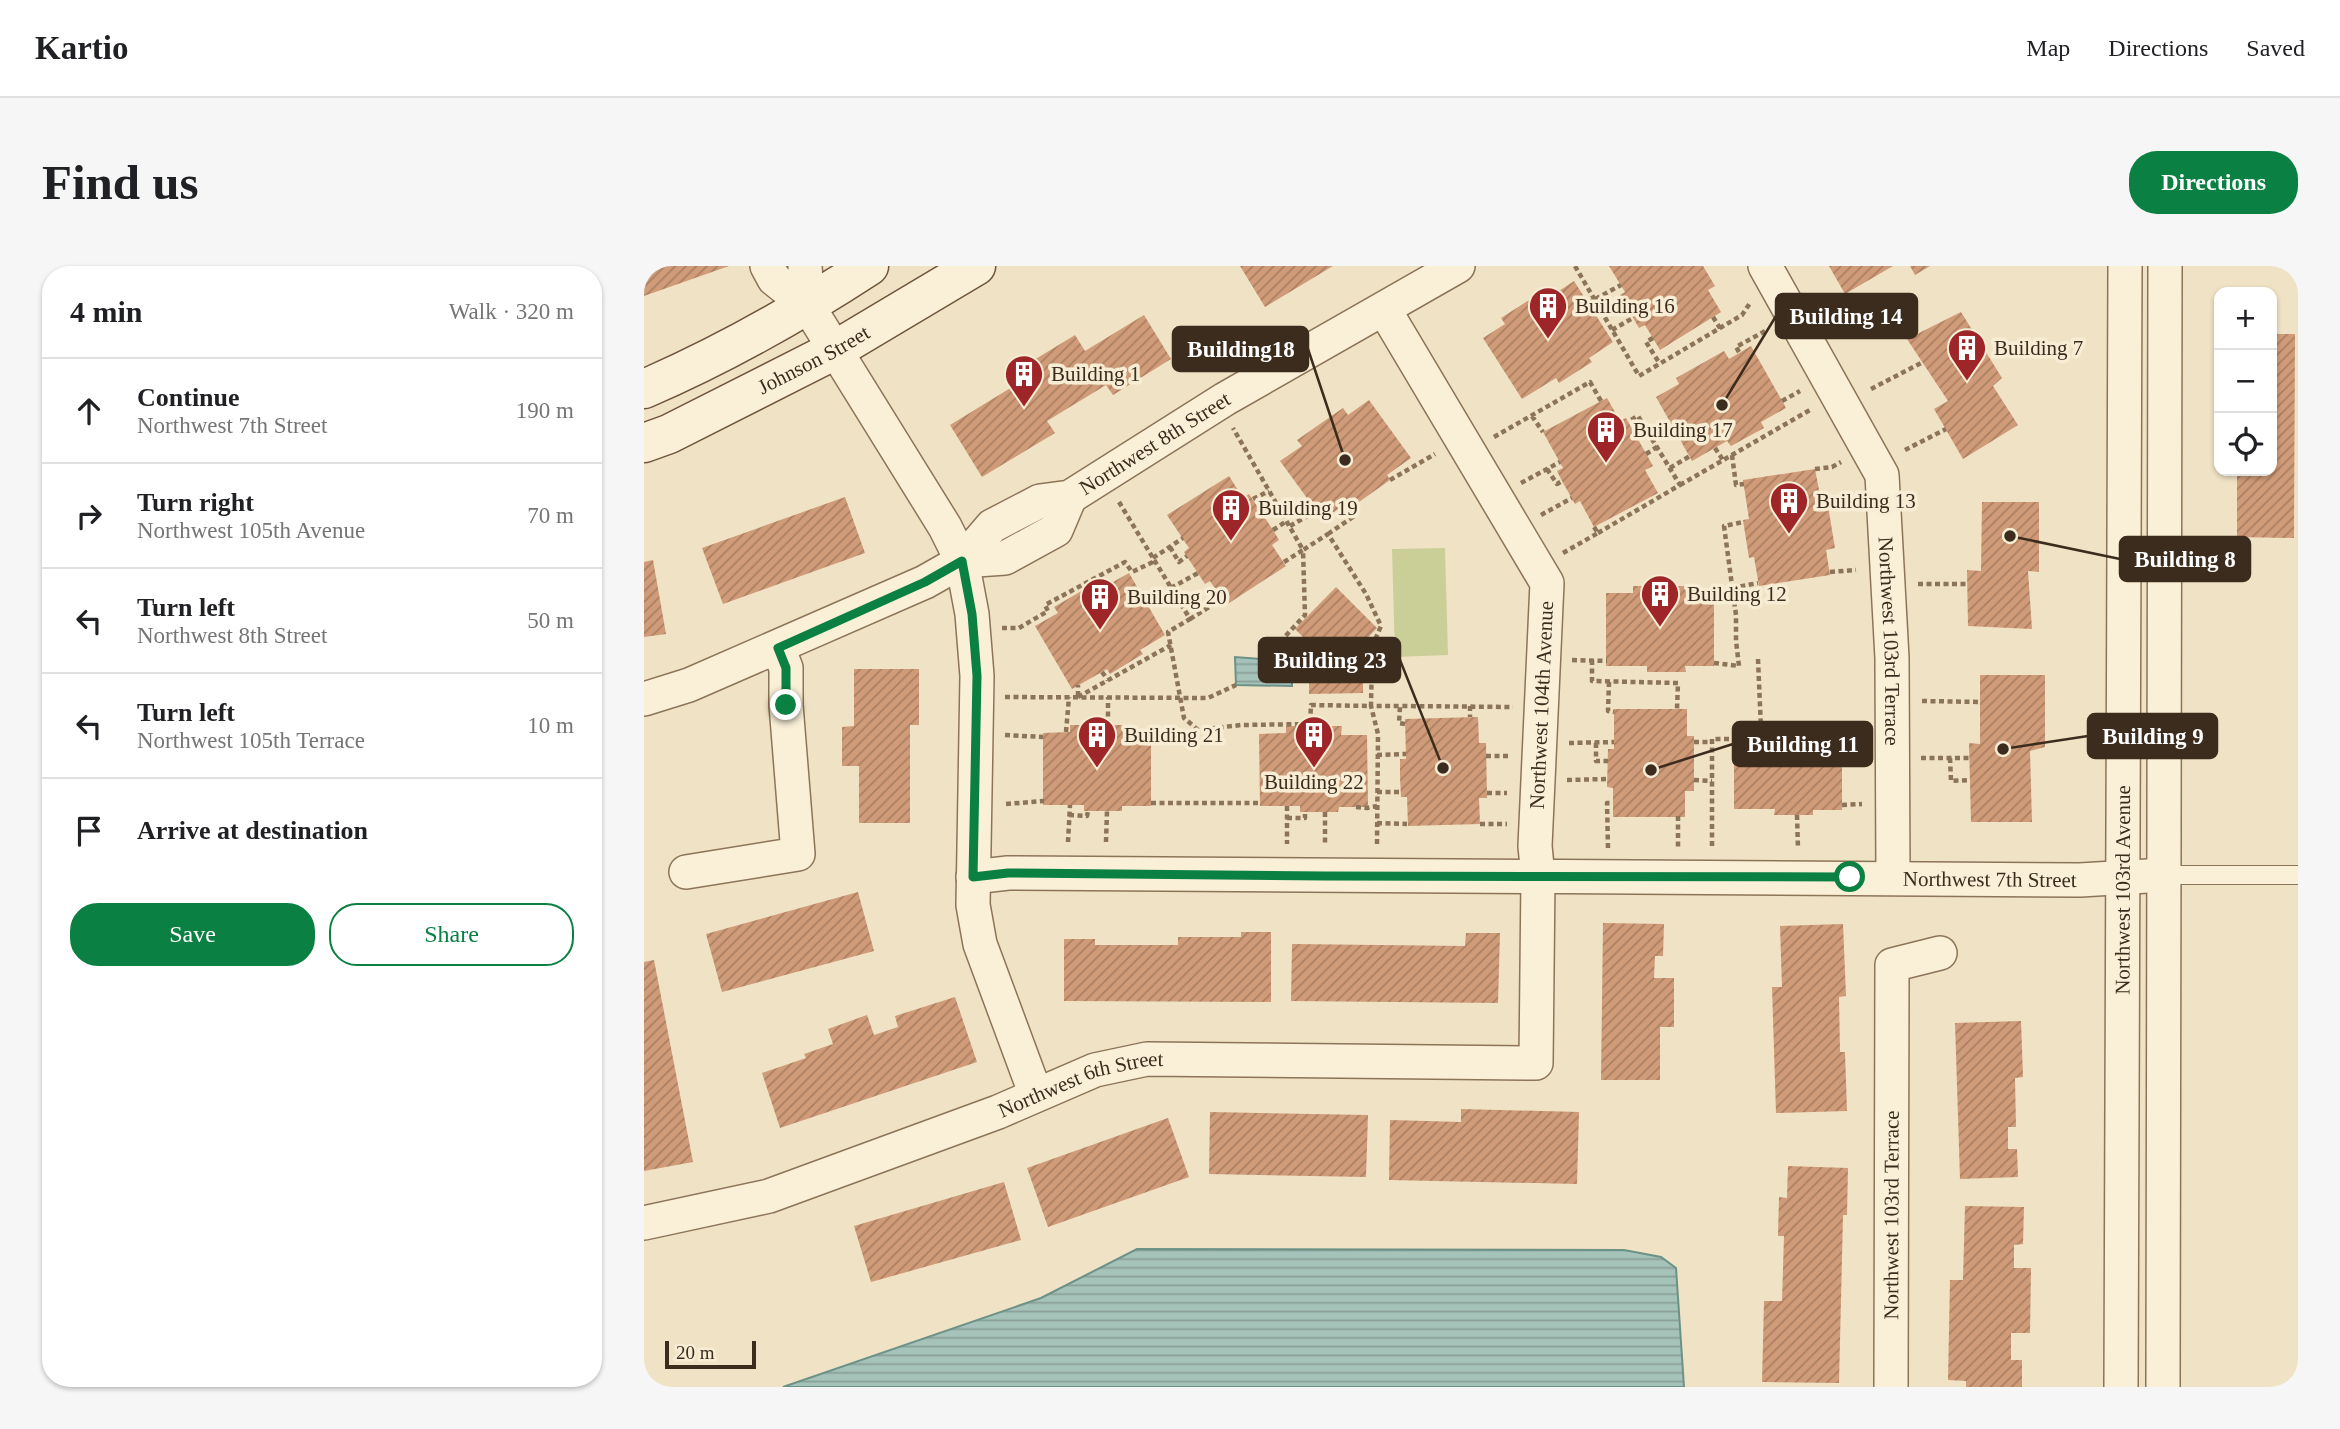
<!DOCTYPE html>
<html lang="en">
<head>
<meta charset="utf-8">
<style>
	body { margin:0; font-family:"Times New Roman",serif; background:#f6f6f6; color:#202124 }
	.controls { position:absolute; right:21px; top:21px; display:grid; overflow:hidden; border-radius:14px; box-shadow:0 2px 5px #0004 }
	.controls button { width:63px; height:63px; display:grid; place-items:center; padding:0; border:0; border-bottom:2px solid #e0e0e0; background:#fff; color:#202124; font:35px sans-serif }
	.scale { position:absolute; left:21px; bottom:18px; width:91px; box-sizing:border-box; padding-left:7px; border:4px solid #3b2c1e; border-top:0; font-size:19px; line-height:24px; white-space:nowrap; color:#3b2c1e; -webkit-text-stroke:5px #f7edd4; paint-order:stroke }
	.stop { position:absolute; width:21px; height:21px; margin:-16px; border:5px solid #0b8043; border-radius:50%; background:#fff }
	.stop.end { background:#0b8043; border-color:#fff; box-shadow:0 2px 7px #0008 }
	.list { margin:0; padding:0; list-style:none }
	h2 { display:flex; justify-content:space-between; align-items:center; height:91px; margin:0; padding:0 28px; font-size:30px }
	h2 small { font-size:23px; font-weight:400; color:#757577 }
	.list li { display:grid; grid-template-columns:46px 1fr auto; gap:21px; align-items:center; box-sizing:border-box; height:105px; padding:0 28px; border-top:2px solid #e0e0e0 }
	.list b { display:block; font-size:26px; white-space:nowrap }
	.list p { margin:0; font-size:23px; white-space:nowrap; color:#757577 }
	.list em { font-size:23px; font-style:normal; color:#757577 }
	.actions { display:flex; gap:14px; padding:21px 28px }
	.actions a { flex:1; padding:16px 0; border:2px solid #0b8043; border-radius:28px; text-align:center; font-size:24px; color:#0b8043 }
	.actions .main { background:#0b8043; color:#fff }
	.icon { flex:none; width:38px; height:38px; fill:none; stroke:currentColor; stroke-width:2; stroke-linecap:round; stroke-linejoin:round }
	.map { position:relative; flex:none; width:1654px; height:1121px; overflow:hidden; border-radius:28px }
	header { display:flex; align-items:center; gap:42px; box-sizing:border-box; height:98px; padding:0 35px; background:#fff; border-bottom:2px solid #e0e0e0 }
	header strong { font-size:33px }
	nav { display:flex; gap:38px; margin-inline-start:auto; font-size:24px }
	.intro { display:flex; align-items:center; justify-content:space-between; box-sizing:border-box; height:168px; padding:0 42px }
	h1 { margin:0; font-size:49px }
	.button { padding:18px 32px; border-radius:28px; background:#0b8043; color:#fff; font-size:24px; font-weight:700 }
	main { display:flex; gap:42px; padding:0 42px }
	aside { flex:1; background:#fff; border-radius:28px; box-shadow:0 2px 5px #0004 }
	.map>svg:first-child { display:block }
	.green { fill:#cacf97 }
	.water { fill:url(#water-rules); stroke:#6c9288; stroke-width:2 }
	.building { fill:url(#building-hatch) }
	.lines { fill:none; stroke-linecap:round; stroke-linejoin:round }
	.lane-casing { stroke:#8c7459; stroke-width:20 }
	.street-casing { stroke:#8c7459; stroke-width:36 }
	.secondary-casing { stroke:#6e553c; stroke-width:41 }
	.path { stroke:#8c7459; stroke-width:4.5; stroke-dasharray:5 3.5; stroke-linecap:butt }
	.lane { stroke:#faf0d8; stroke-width:18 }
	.street { stroke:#faf0d8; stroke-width:33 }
	.secondary { stroke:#faf0d8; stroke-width:38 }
	.route { stroke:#0b8043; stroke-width:9 }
	.labels { text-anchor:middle; stroke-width:7; stroke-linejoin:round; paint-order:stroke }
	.poi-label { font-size:21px; fill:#3b2c1e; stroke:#f7edd4; text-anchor:start }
	.street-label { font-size:21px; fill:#3b2c1e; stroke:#f7edd4 }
	.leader { fill:none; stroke:#3b2c1e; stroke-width:2.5 }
	.callout-dot { fill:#3b2c1e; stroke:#f7edd4; stroke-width:2.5 }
	.callout { fill:#3b2c1e; stroke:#3b2c1e; stroke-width:2.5 }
	.callout-label { font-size:23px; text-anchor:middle; font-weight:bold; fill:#fff }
</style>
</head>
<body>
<header>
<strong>Kartio</strong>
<nav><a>Map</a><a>Directions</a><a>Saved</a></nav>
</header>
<div class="intro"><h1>Find us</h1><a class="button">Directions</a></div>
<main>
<aside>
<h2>4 min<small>Walk · 320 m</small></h2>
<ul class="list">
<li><svg class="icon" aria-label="ahead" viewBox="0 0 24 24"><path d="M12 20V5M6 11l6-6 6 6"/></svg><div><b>Continue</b><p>Northwest 7th Street</p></div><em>190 m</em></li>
<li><svg class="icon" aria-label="right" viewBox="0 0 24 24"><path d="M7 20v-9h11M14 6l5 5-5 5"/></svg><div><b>Turn right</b><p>Northwest 105th Avenue</p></div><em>70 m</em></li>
<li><svg class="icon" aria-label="left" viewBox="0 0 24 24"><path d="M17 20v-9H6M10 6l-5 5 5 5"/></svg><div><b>Turn left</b><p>Northwest 8th Street</p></div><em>50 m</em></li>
<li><svg class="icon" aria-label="left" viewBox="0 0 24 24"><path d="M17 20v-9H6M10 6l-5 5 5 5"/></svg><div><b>Turn left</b><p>Northwest 105th Terrace</p></div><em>10 m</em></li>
<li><svg class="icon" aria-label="arrive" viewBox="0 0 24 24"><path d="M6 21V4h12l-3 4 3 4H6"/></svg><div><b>Arrive at destination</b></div></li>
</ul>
<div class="actions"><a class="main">Save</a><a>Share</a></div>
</aside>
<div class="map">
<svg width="1654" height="1121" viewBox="0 0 1654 1121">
	<defs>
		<pattern id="water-rules" width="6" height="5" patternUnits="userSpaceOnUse" patternTransform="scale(1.75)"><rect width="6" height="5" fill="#a6c3ba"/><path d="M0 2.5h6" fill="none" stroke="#889f97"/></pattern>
		<pattern id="building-hatch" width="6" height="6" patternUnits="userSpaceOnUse" patternTransform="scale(1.75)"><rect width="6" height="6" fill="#d09b78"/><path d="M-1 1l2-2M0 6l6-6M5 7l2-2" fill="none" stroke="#aa7f62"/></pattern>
	</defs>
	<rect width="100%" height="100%" fill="#f0e2c4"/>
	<!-- green -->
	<path class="green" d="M801,282L804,389L751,391L748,283Z"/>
	<!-- water -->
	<path class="water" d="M635,375L648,387V420L592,419L591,391L617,393Z
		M493,983L980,984L1017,991L1032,1002L1040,1121H139L397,1032Z"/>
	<!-- building -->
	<path class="building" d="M0,0H85L0,30Z
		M596,0H689L621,41Z
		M965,0H1059L1071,20L1064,24L1077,46L1016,84L1001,59L995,62L976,29L981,26Z
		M1185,0H1249L1201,28Z
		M1266,0H1286L1271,9Z
		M930,15L969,76L945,92L948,96L915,117L912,112L878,133L839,72L861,58L857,52L904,22L909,29Z
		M1317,46L1358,112L1349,120L1374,159L1319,193L1290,143L1304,135L1263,73Z
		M500,49L527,93L469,129L462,119L403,155L411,167L338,211L306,159L373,118L367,108L431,69L441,85Z
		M1628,68H1651L1650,272L1593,271V205H1628Z
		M1107,80L1142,142L1117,156L1120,162L1087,180L1083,175L1048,195L1012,131L1035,118L1032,112L1080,85L1085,93Z
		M963,132L976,155L982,152L1009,200L1001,204L1014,227L950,261L936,235L931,238L918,215L913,205L919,202L899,166Z
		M725,134L767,192L743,209L746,214L715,236L711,231L679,254L636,195L658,180L653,174L699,142L704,149Z
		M1171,203L1176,229L1182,228L1191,282L1182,284L1186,309L1115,320L1110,291L1105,292L1099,254L1105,253L1099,214Z
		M585,210L599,232L605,228L629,264L635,274L628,279L642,300L582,339L566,315L561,318L540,286L545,282L523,249Z
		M201,231L221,287L79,338L58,282Z
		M1338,236H1395V306L1384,305L1388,363L1324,360L1323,304L1337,305Z
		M9,294L22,368L0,371V296Z
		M485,307L521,369L496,384L499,388L489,394L466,408L463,403L428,423L391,360L414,347L410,341L458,313L462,320Z
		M989,320H1044V329L1070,328V400H1041L1042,406H1003V400H962V327H989Z
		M692,321L733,362L708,388L709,394H719V427L665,428V394H676V388L651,363Z
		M210,403H275V459H266V557H215V500H198V461L210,460Z
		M1336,409H1401V481L1386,485L1388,556H1327L1325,477L1336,478Z
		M970,443H1043V470H1050V525H1041V551H969V522L963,521L964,483H970Z
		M834,451L835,477H842L843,532H835L836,558L764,560L763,531H757L756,511V493H762L761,453Z
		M426,459H481V468H507V540H478V545H440V539H399V467L426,466Z
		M642,460H698L697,469H723L724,541H695L694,546H656V540H616L615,468L642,467Z
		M1117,463H1172V472H1198V544H1169V549H1130L1131,543H1090V471H1116Z
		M214,626L230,685L78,726L62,668Z
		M959,657L1020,658L1019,690H1011L1010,712H1030V761H1016V814H957Z
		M1199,658L1202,730L1195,731L1196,786H1201L1203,845L1132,847L1128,721H1138L1136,660Z
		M597,666H627V736L420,735V673H451V679H534V671H597Z
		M822,667H856L854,737L647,735L648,678L821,680Z
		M10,694L49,896L0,905V696Z
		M311,731L333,796L136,862L118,807L162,792L160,788L189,778L184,763L223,749L230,769L254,761L251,750Z
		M1377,755L1379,811L1371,812L1372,861H1364V883H1373L1374,911L1316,913L1311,757Z
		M817,843L935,846L933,918L745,914L746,854L817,856Z
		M566,846L724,849L722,911L565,908Z
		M524,852L545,911L404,961L383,902Z
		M1144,900L1204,902L1203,949H1199L1195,1117L1118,1116L1120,1035H1138L1140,970H1134L1135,931L1143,932Z
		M360,916L377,974L227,1016L210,960Z
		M1321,940L1380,941L1379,978L1370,979V1002H1387L1386,1067H1367V1094H1378V1121H1322V1115L1304,1114L1306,1014H1319Z"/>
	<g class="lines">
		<!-- lane casing -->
		<g class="lane-casing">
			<path id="lane" d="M1521,609H1654"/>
		</g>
		<!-- street casing -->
		<g class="street-casing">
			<g id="street">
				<path d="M123,0L130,13L164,40L301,261L318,295L328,348L333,410L329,639L336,678L392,829"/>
				<path d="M161,0L164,40"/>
				<path id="s1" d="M1121,0L1238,209L1248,392L1249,612"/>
				<path d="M318,295L361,292L412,264L426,231"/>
				<path id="s2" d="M0,433L45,419L281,316L318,295L348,260L396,235L426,231L581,133L814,0"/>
				<path d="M42,606L154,588L142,439V402L134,382"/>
				<path id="s3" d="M329,611L364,607L1436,614L1521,609"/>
				<path id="s4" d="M0,957L125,930L354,846L451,804L503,793L892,797L894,611L891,580L903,317L740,43"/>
				<path id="s5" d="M1247,1121L1248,699L1296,687"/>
				<path id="s6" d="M1477,1121L1481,0"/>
				<path d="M1519,1121L1521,0"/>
			</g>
		</g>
		<!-- secondary casing -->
		<g class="secondary-casing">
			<g id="secondary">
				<path d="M0,123C79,89 153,47 225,0"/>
				<path id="s7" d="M0,177L25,168L191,84L332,0"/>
			</g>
		</g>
		<!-- path -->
		<path class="path" d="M931,0L995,110L1098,49L1106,37
			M944,37L977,19
			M1069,51L1076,62
			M968,64L989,52
			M1009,72L1002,76L1016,98
			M1095,86L1092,81L1123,64
			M1227,123L1279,96
			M1138,135L1156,125
			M888,150L899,166
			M850,171L946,116L957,135
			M1071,182L1079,194
			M1261,184L1302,163
			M1002,188L1013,181
			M1088,189L1092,219L1100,218
			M1026,202L1046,190
			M903,203L913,218L918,215
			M1171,203L1188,201L1197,196
			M746,214L791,188
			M877,217L916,196
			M1036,219L1166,144
			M609,233L625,225
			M475,236L546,353L524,366L540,452L554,464L597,459L666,458L667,439L727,440L728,390L730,376L737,360L722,328L684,268L659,284L589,162
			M897,249L928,232
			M646,260L672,245
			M629,264L643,255
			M954,267L1036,219L994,150L985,155
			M684,268L709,251L701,238
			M526,281L535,296L543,290
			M919,287L954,267L950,261
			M509,292L539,272
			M640,296L659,284
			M1186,306L1212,304
			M1274,318H1323
			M527,322L554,307
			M1088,322L1114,317
			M546,353L578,333
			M358,362H375L404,345L401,339L481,296L488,306L511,295
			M636,376L661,349L659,284
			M1114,393L1117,463
			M928,394L963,395
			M948,394V415L1034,417L1033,443
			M1070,397L1095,400L1092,375V349L1080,260L1099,256
			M458,406L464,414
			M965,416L964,445L970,446
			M434,430V419
			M361,431L564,432L592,419
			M434,431L527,379
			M1278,435L1337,436
			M826,440V451
			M761,458L755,457L756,440L869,441
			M464,459V431
			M422,466L425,431
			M361,469L399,471
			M1198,472H1218
			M1050,476H1068
			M925,477L970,476
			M952,477V495H964
			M733,489L762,488
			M842,490H866
			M1277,492H1325
			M1306,492L1307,515L1326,514
			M923,514L963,513
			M1050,514L1068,515
			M733,526H757
			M843,527H863
			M507,537H616
			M362,538L400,535
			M1198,539L1218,538
			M643,540V578
			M712,541L723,542L733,540
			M681,546V580
			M425,549L443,550L444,545
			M1153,549L1154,583
			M1034,550V581
			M643,552H661V546
			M733,557L763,558
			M836,558H863
			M424,576L426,539
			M462,576L463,545
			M733,578L734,468L727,440H756
			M1068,580V473H1090
			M964,582L963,537H969"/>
		<!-- lane -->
		<use href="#lane" class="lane"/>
		<!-- street -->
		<use href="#street" class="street"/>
		<!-- secondary -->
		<use href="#secondary" class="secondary"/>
	</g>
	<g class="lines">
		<!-- route -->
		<path class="route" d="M142,439V402L134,382L281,316L318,295L328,348L333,410L329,611L364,607L681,610L1206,611"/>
	</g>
	<!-- icons -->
	<defs>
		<g id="building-pin" transform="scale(2.0125)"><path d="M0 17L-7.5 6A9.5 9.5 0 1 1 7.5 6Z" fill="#9e2629" stroke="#f7edd4"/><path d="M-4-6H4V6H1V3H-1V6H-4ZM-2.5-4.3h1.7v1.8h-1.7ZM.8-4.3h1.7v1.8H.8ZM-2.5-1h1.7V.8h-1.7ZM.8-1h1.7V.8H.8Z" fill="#fff"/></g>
	</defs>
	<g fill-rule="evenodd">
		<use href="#building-pin" x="904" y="40"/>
		<use href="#building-pin" x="1323" y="82"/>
		<use href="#building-pin" x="380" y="108"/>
		<use href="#building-pin" x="962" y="164"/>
		<use href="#building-pin" x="1145" y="235"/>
		<use href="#building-pin" x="587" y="242"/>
		<use href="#building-pin" x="1016" y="328"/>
		<use href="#building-pin" x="456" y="331"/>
		<use href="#building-pin" x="453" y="469"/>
		<use href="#building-pin" x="670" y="469"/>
	</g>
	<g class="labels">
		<!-- poi labels -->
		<g class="poi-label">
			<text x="931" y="47">Building 16</text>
			<text x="1350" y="89">Building 7</text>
			<text x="407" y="115">Building 1</text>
			<text x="989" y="171">Building 17</text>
			<text x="1172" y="242">Building 13</text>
			<text x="614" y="249">Building 19</text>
			<text x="1043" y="335">Building 12</text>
			<text x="483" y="338">Building 20</text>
			<text x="480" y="476">Building 21</text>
			<text x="670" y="523" text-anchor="middle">Building 22</text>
		</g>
		<!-- street labels -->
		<g class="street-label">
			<text dy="7" stroke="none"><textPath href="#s7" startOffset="189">Johnson Street</textPath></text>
			<text dy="7" stroke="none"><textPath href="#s2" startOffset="578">Northwest 8th Street</textPath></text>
			<text dy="7" stroke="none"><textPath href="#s1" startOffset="406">Northwest 103rd Terrace</textPath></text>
			<text dy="7" stroke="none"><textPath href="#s4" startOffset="1278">Northwest 104th Avenue</textPath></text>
			<text dy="7" stroke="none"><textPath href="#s3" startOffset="1017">Northwest 7th Street</textPath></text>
			<text dy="7" stroke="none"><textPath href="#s6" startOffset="497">Northwest 103rd Avenue</textPath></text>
			<text dy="7" stroke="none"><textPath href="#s4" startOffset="460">Northwest 6th Street</textPath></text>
			<text dy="7" stroke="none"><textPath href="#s5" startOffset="172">Northwest 103rd Terrace</textPath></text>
		</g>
	</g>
	<!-- callouts -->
	<path class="leader" d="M1078 139L1132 50M701 194L664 83M1366 270L1476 293M799 502L756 394M1359 483L1444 470M1007 504L1089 478"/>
	<g class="callout-dot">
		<circle cx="1078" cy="139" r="7"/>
		<circle cx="701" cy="194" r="7"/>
		<circle cx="1366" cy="270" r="7"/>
		<circle cx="799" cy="502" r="7"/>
		<circle cx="1359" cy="483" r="7"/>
		<circle cx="1007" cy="504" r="7"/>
	</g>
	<g class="callout">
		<rect x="1132" y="28" width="141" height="44" rx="7"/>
		<rect x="529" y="61" width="135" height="44" rx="7"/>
		<rect x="1476" y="271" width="130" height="44" rx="7"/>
		<rect x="615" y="372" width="141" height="44" rx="7"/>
		<rect x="1444" y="448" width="129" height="44" rx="7"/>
		<rect x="1089" y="456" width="139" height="44" rx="7"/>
	</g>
	<g class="callout-label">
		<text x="1202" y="58">Building 14</text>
		<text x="597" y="91">Building18</text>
		<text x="1541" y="301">Building 8</text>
		<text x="686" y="402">Building 23</text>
		<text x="1509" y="478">Building 9</text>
		<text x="1159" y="486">Building 11</text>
	</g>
</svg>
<div class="controls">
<button>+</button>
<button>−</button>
<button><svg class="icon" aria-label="locate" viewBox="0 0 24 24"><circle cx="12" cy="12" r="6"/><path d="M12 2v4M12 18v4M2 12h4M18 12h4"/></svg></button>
</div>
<div class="scale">20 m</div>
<div class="stop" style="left:1206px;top:611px"></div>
<div class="stop end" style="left:142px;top:439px"></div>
</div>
</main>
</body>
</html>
